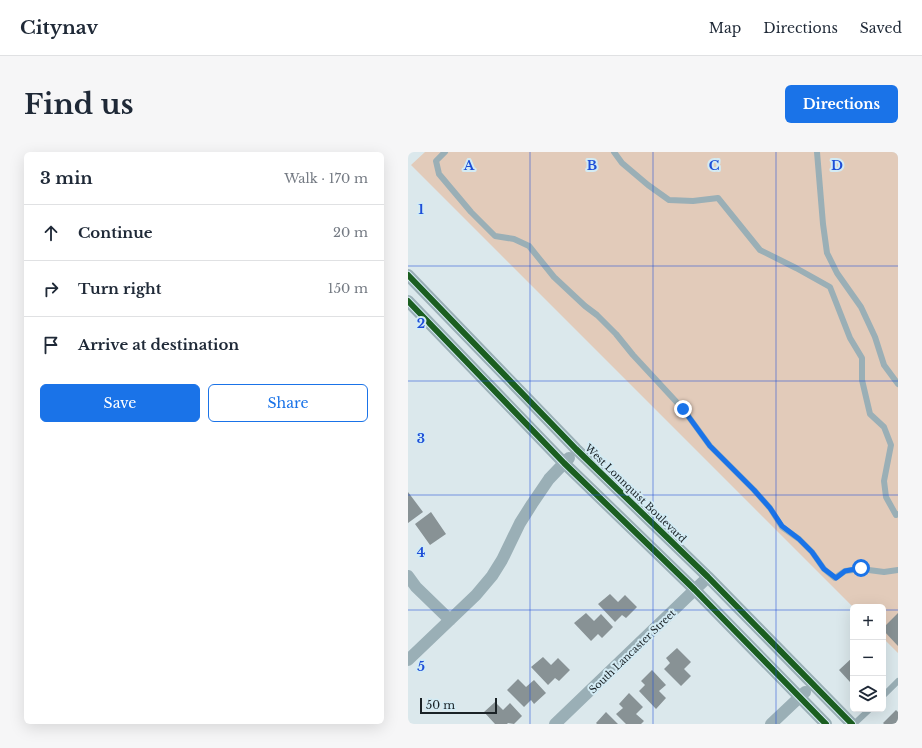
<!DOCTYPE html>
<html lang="en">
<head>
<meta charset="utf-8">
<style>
	body { margin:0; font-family:"Libre Baskerville",serif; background:#f6f6f7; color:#1f2937 }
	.controls { position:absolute; right:12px; bottom:12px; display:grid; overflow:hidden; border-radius:6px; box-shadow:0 4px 16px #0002 }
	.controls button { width:36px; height:36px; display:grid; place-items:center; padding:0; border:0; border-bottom:1px solid #e0e1e3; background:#fff; color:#1f2937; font:20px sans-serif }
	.scale { position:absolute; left:12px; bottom:10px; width:77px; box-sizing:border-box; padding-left:4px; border:2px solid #1a2226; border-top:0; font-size:11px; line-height:14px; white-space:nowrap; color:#1a2226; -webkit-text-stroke:3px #d3ebf4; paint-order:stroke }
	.stop { position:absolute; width:12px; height:12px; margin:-9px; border:3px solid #1a73e8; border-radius:50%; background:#fff }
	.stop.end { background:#1a73e8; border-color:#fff; box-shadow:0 1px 4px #0008 }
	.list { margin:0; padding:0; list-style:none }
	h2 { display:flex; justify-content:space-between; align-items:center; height:52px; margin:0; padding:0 16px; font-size:17px }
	h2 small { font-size:13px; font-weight:400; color:#747a83 }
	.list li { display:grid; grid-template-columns:26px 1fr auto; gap:12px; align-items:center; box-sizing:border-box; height:56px; padding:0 16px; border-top:1px solid #e0e1e3 }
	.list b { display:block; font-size:15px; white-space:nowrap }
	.list em { font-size:13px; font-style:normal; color:#747a83 }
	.actions { display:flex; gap:8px; padding:12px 16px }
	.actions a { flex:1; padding:9px 0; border:1px solid #1a73e8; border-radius:6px; text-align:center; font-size:14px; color:#1a73e8 }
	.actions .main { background:#1a73e8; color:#fff }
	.icon { flex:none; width:22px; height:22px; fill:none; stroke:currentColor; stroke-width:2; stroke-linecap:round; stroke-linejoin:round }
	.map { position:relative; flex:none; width:490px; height:572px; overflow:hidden; border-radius:6px }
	header { display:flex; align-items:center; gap:24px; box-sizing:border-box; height:56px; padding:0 20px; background:#fff; border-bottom:1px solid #e0e1e3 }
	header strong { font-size:19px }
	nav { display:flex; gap:22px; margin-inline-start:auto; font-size:14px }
	.intro { display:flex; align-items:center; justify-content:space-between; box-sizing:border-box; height:96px; padding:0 24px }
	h1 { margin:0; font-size:28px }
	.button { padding:10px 18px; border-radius:6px; background:#1a73e8; color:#fff; font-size:14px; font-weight:700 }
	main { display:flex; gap:24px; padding:0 24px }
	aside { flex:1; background:#fff; border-radius:6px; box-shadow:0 4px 16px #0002 }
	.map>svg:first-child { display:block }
	.green { fill:#e2cbba }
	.building { fill:#889295 }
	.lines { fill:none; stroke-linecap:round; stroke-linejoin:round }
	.service { stroke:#9aafb6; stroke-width:6 }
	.minor { stroke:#9aafb6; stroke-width:12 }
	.cycleway-casing { stroke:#d3ebf4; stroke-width:8 }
	.cycleway { stroke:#1b5e20; stroke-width:6 }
	.route { stroke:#1a73e8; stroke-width:5 }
	.grid { fill:none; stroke:#1d4ed8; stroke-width:1; stroke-opacity:0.55 }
	.labels { text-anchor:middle; stroke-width:4; stroke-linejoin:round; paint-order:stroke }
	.street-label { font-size:10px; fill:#1a2226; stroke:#d3ebf4 }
	.grid-label { font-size:13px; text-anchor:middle; font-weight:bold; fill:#1d4ed8; stroke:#d3ebf4; stroke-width:4; stroke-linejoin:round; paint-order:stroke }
</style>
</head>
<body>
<header>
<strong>Citynav</strong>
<nav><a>Map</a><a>Directions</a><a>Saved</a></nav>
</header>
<div class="intro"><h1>Find us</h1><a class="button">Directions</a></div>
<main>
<aside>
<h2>3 min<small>Walk · 170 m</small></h2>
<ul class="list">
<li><svg class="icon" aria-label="ahead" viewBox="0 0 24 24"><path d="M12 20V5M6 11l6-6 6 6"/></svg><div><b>Continue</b></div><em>20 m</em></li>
<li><svg class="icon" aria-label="right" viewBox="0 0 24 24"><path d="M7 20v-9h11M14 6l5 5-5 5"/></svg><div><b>Turn right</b></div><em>150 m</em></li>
<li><svg class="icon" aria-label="arrive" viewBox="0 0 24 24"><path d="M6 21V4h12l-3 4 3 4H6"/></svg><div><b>Arrive at destination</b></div></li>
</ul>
<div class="actions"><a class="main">Save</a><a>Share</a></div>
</aside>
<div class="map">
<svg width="490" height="572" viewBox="0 0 490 572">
	<rect width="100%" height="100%" fill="#dbe8ec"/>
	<!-- green -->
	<path class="green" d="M17,0H490V501L475,486V455H445L3,13Z"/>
	<!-- building -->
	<path class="building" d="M0,340L15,360L0,371Z
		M23,360L38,382L22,393L7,372Z
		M202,442L210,450L217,443L229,455L218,466L214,463L207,470L190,452Z
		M178,461L186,469L193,462L205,475L194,486L190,482L183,489L166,471Z
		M490,461V494L475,478V476Z
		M269,496L283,510L276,517L283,524L273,534L256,517L262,511L258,506Z
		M135,505L143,513L150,506L162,518L151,529L147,526L140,533L123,515Z
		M445,505V527L442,530L431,518Z
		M244,518L258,533L251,539L258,546L248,557L231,539L237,533L233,529Z
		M110,527L118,535L126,528L138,541L126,552L123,548L116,555L99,538Z
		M221,541L235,555L228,562L236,569L233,572H218L208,562L215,556L211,552Z
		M87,550L95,558L102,551L114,564L106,572L100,571L99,572H87L76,560Z
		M488,558L490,560V572H476L475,571Z
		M198,560L210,572H189L188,571Z"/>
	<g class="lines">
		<!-- service -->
		<path class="service" d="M37,0L28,9L31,22L63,60L87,84L106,87L121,94L146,125L177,154L189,163L208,182L225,203L275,257L302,294L346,338L362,356L374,375L391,387L404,400L416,417L427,426L437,419L453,417L476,420L490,418
			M206,0L214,11L240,33L261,48L285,49L310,46L352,98L388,116L422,135L442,186L454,206V228L462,262L476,275L483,293L476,329L478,345L488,363L490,362
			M409,0L415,72L419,101L429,121L453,155L467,185L476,213L490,232
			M475,544L490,529
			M446,572L462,557"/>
		<!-- minor -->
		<path class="minor" d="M0,123L168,297L300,425L444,572
			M0,149L156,311L287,438L418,572
			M0,424L8,435L42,468
			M0,508L68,443L84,424L94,408L112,371L124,352L141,327L161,306
			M147,572L300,425
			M363,572L397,540"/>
		<!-- cycleway casing -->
		<g class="cycleway-casing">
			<path id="cycleway" d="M0,123L168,297L300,425L444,572
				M0,149L156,311L287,438L418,572"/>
		</g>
		<!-- cycleway -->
		<use href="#cycleway" class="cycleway"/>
	</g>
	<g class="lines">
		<!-- route -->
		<path class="route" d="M275,257L302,294L346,338L362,356L374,374L391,387L404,400L416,417L428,426L437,419L453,416"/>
	</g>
	<!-- grid -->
	<path class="grid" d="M122,0V572M245,0V572M368,0V572M0,114H490M0,229H490M0,343H490M0,458H445M475,458H490"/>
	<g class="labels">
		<!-- street labels -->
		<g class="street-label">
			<text transform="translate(228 341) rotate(44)" y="4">West Lonnquist Boulevard</text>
			<text transform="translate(224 499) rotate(-44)" y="4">South Lancaster Street</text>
		</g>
	</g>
	<g class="grid-label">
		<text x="61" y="18">A</text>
		<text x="184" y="18">B</text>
		<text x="306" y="18">C</text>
		<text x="429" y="18">D</text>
		<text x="13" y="62">1</text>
		<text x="13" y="176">2</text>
		<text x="13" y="291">3</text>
		<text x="13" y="405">4</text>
		<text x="13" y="519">5</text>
	</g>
</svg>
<div class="controls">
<button>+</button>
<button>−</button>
<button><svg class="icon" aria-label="layers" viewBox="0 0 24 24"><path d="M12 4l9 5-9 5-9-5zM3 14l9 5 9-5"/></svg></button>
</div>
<div class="scale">50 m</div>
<div class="stop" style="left:453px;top:416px"></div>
<div class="stop end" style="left:275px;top:257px"></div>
</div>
</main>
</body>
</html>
